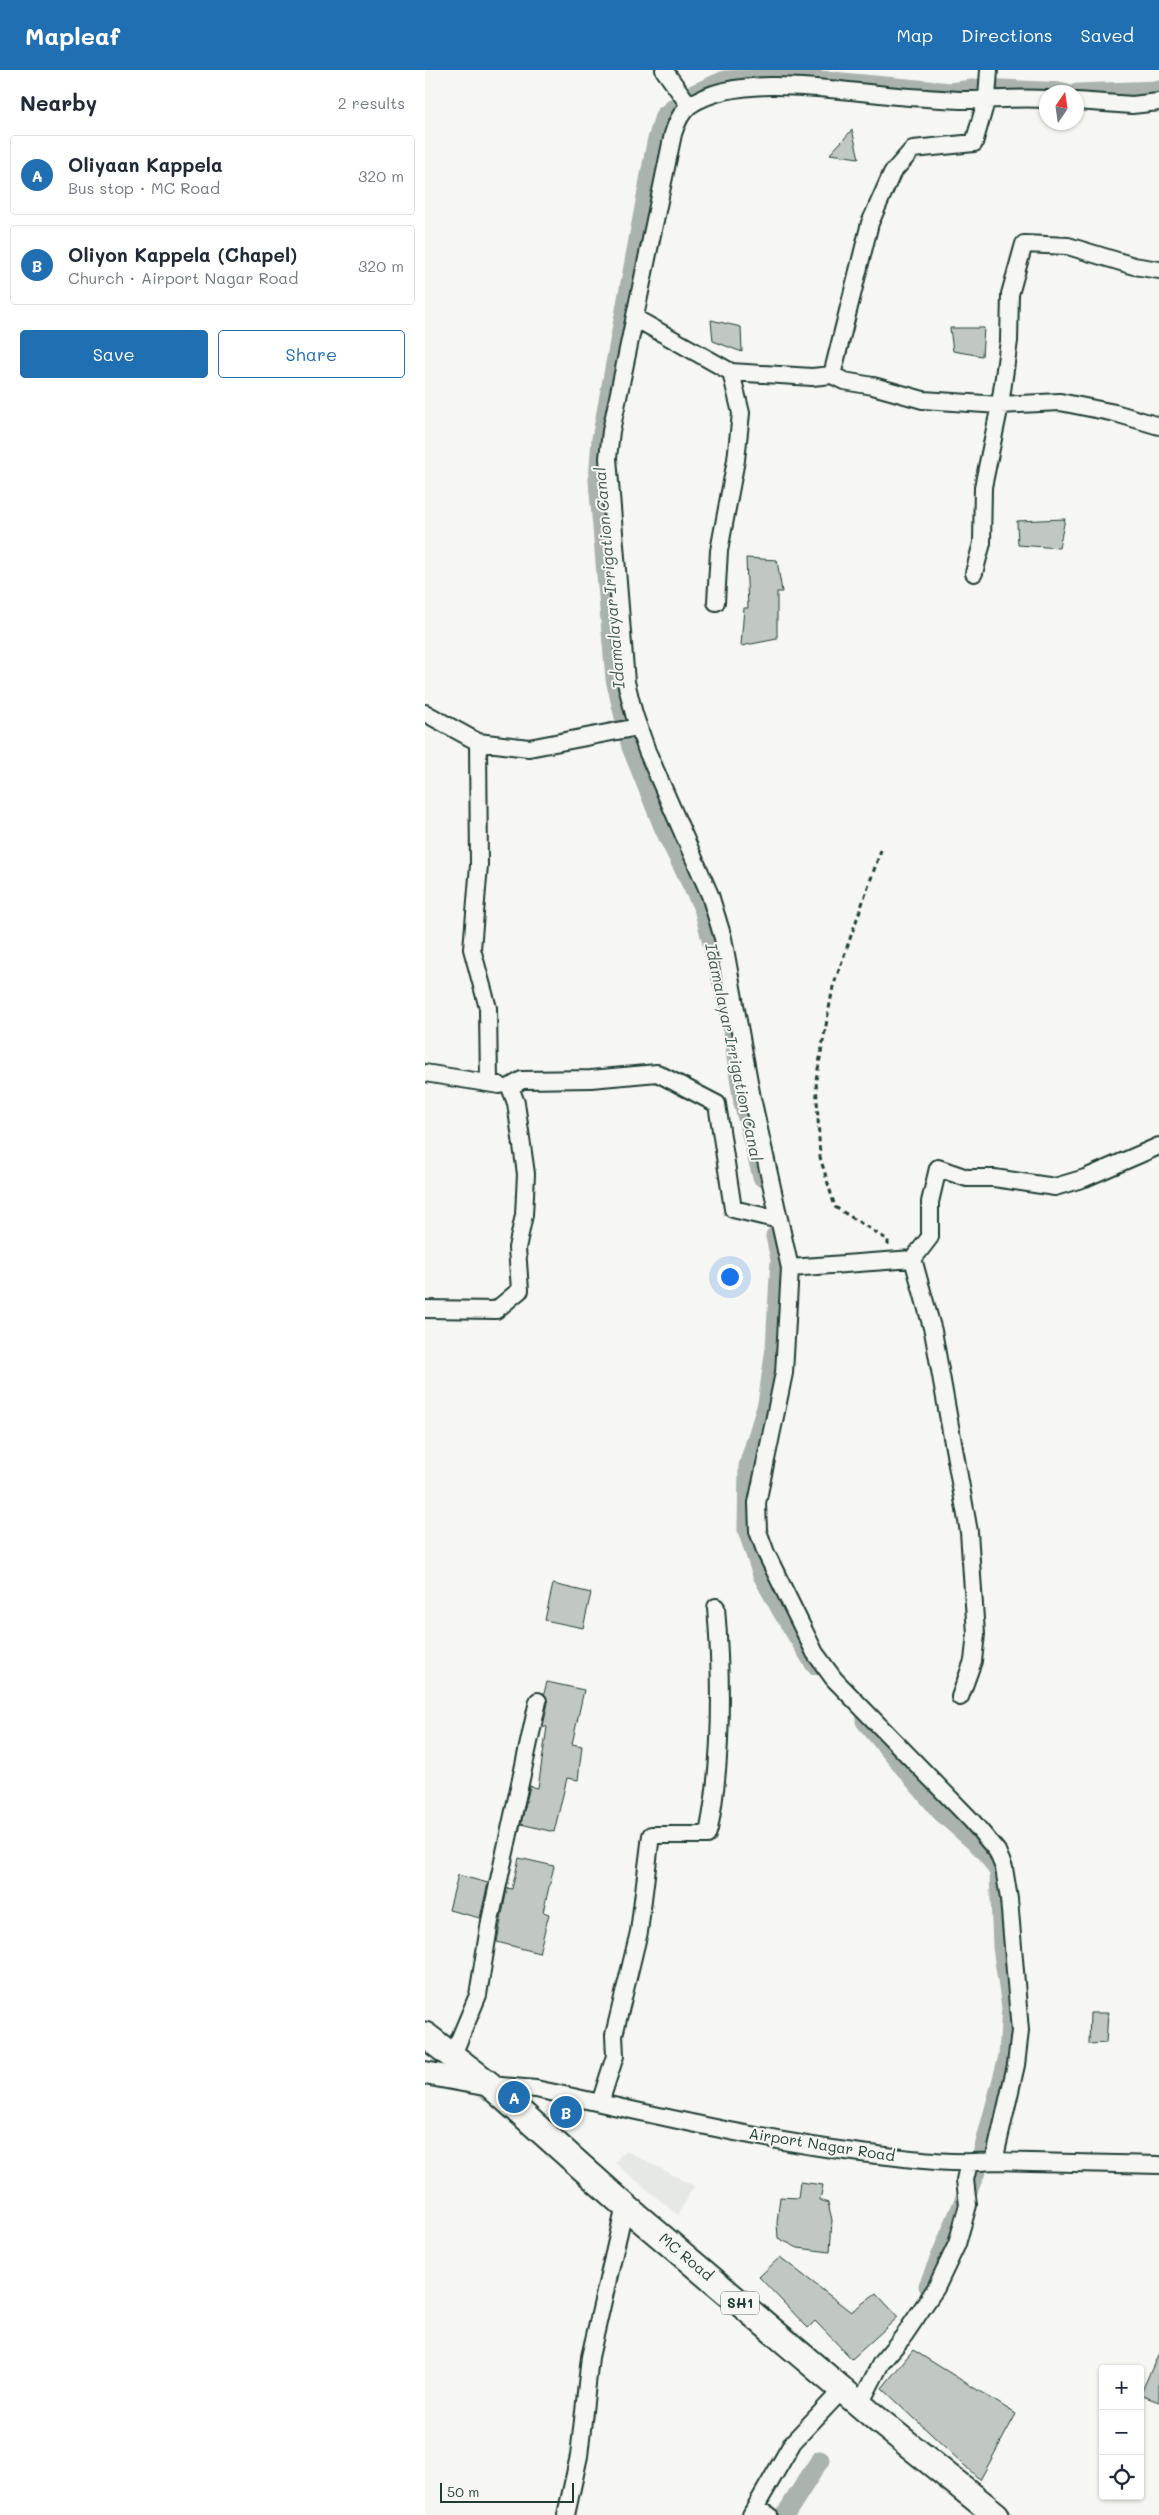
<!DOCTYPE html>
<html lang="en">
<head>
<meta charset="utf-8">
<style>
	body { margin:0; font-family:Mali,sans-serif; background:#f6f6f7; color:#1f2937 }
	.controls { position:absolute; right:15px; bottom:15px; display:grid; overflow:hidden; border-radius:5px; box-shadow:0 1px 4px #0004 }
	.controls button { width:45px; height:45px; display:grid; place-items:center; padding:0; border:0; border-bottom:1px solid #e0e1e3; background:#fff; color:#1f2937; font:25px sans-serif }
	.compass { position:absolute; left:614px; top:15px; width:45px; height:45px; border-radius:50%; background:#fff; box-shadow:0 1px 4px #0004; rotate:13deg }
	.scale { position:absolute; left:15px; bottom:12px; width:134px; box-sizing:border-box; padding-left:5px; border:2px solid #1f3d34; border-top:0; font-size:14px; line-height:18px; white-space:nowrap; color:#1f3d34; -webkit-text-stroke:4px #f6f6f2; paint-order:stroke }
	.you { position:absolute; left:304px; top:1206px; width:18px; height:18px; margin:-12px; border:4px solid #fff; border-radius:50%; background:#1a73e8; box-shadow:0 0 0 8px #1a73e833 }
	.badge { display:grid; place-items:center; width:32px; height:32px; border-radius:50%; background:#1f6fb2; color:#fff; font-size:16px; font-weight:700 }
	.pin { position:absolute; translate:-50% -50%; border:2px solid #fff; box-shadow:0 1px 5px #0006 }
	.list { margin:0; padding:0; list-style:none }
	h2 { display:flex; justify-content:space-between; align-items:center; height:65px; margin:0; padding:0 20px; font-size:21px }
	h2 small { font-size:16px; font-weight:400; color:#747a83 }
	.list li { display:grid; grid-template-columns:32px 1fr auto; gap:15px; align-items:center; box-sizing:border-box; height:80px; margin:0 10px 10px; padding:0 10px; border:1px solid #e0e1e3; border-radius:5px }
	.list b { display:block; font-size:19px; white-space:nowrap }
	.list p { margin:0; font-size:16px; white-space:nowrap; color:#747a83 }
	.list em { font-size:16px; font-style:normal; color:#747a83 }
	.actions { display:flex; gap:10px; padding:15px 20px }
	.actions a { flex:1; padding:11px 0; border:1px solid #1f6fb2; border-radius:5px; text-align:center; font-size:18px; color:#1f6fb2 }
	.actions .main { background:#1f6fb2; color:#fff }
	.icon { flex:none; width:28px; height:28px; fill:none; stroke:currentColor; stroke-width:2; stroke-linecap:round; stroke-linejoin:round }
	.map { position:relative; flex:none; width:734px; height:2445px; overflow:hidden }
	header { display:flex; align-items:center; gap:30px; box-sizing:border-box; height:70px; padding:0 25px; background:#1f6fb2; color:#fff }
	header strong { font-size:24px }
	nav { display:flex; gap:28px; margin-inline-start:auto; font-size:18px }
	main { display:flex }
	aside { flex:1; background:#fff }
	.map>svg:first-child { display:block }
	.built { fill:#e6e8e4 }
	.lines { fill:none; stroke-linecap:round; stroke-linejoin:round }
	.canal { stroke:#aab3ae; stroke-width:19 }
	.building { fill:#c1c8c3; stroke:#1f3d34 }
	.minor-casing { stroke:#1f3d34; stroke-width:20 }
	.secondary-casing { stroke:#1f3d34; stroke-width:26 }
	.primary-casing { stroke:#1f3d34; stroke-width:29 }
	.path { stroke:#1f3d34; stroke-width:3; stroke-dasharray:5 4; stroke-linecap:butt }
	.minor { stroke:#f6f6f2; stroke-width:16 }
	.secondary { stroke:#f6f6f2; stroke-width:22 }
	.primary { stroke:#f6f6f2; stroke-width:25 }
	.labels { text-anchor:middle; stroke-width:4; stroke-linejoin:round; paint-order:stroke }
	.shield { fill:#f6f6f2; stroke:#60746d; stroke-width:1 }
	.shield-label { font-size:14px; font-weight:bold; fill:#1f3d34 }
	.street-label { font-size:15px; fill:#1f3d34; stroke:#f6f6f2 }
	.water-label { font-size:16px; font-style:italic; fill:#425a52; stroke:#f6f6f2 }
</style>
</head>
<body>
<header>
<strong>Mapleaf</strong>
<nav><a>Map</a><a>Directions</a><a>Saved</a></nav>
</header>
<main>
<aside>
<h2>Nearby<small>2 results</small></h2>
<ul class="list">
<li><span class="badge">A</span><div><b>Oliyaan Kappela</b><p>Bus stop · MC Road</p></div><em>320 m</em></li>
<li><span class="badge">B</span><div><b>Oliyon Kappela (Chapel)</b><p>Church · Airport Nagar Road</p></div><em>320 m</em></li>
</ul>
<div class="actions"><a class="main">Save</a><a>Share</a></div>
</aside>
<div class="map">
<svg width="734" height="2445" viewBox="0 0 734 2445">
	<rect width="100%" height="100%" fill="#f6f6f2"/>
	<filter id="ink" filterUnits="userSpaceOnUse"><feTurbulence type="fractalNoise" baseFrequency=".02" numOctaves="2"/><feDisplacementMap in="SourceGraphic" scale="10" xChannelSelector="R" yChannelSelector="G"/><feConvolveMatrix kernelMatrix="1 2 1 2 8 2 1 2 1" color-interpolation-filters="sRGB"/></filter>
	<g filter="url(#ink)">
		<!-- built -->
		<path class="built" d="M200,2080L269,2116L253,2145L190,2093Z"/>
		<g class="lines">
			<!-- canal -->
			<path class="canal" d="M652,23L734,20
				M337,1107L318,1033L304,940L278,838L239,759L206,677L190,609L173,411L176,369L231,73L239,46L262,27L300,10L363,7L525,22L555,18L639,22
				M350,1166L355,1189L350,1278L342,1334L323,1396L322,1460L337,1505L356,1540L390,1595
				M440,1651L516,1742L561,1782L574,1802L577,1877L586,1937L583,1987L555,2092L503,2216
				M360,2445L395,2390"/>
		</g>
		<!-- building -->
		<path class="building" d="M427,60L434,88L405,84Z
			M286,250L316,257L317,282L288,271Z
			M525,258H559L557,286L528,281Z
			M640,449L634,478L593,475L592,451Z
			M321,488L352,490L357,522H352V569L316,576L319,538H323Z
			M128,1514L166,1523L158,1558L120,1550Z
			M122,1612L159,1620L147,1674L157,1676L153,1710L142,1708L129,1762L96,1754L105,1716L113,1718L122,1657L118,1656L123,1633L119,1623Z
			M94,1788L129,1796L118,1842L124,1844L114,1883L72,1872L82,1818L87,1819Z
			M33,1805L63,1813L55,1848L24,1840Z
			M665,1943H683L681,1973L664,1974Z
			M137,2035L151,2038L144,2054L131,2047Z
			M375,2112L398,2115L395,2130L403,2133L407,2150L405,2182L373,2178L353,2168L352,2153L355,2127L373,2128Z
			M355,2187L426,2242L451,2223L473,2247L427,2289L390,2251L383,2258L334,2207Z
			M488,2280L591,2344L555,2410L457,2318Z
			M734,2283V2332L715,2325Z"/>
		<g class="lines">
			<!-- minor casing -->
			<g class="minor-casing">
				<path id="minor" d="M239,0L264,35
					M652,31L707,35L734,32
					M210,248L306,302L387,307L407,305L419,311L448,316L498,330L575,335L584,271L585,224L599,174L643,176L709,196L734,200
					M407,305L445,153L467,103L488,79L549,73L562,28L564,0
					M549,503L557,473L558,417L575,335L635,332L690,343L734,356
					M291,532L294,481L311,390L316,343L306,302
					M0,643L53,672L104,678L213,657
					M53,672L54,795L47,879L63,938L64,1013
					M0,1003L74,1015
					M488,1189L508,1261L544,1462L551,1564L548,1591L535,1627
					M365,1198L488,1189L505,1167V1132L513,1098L542,1108H569L630,1117L660,1108L734,1076
					M0,1239L71,1240L95,1220L92,1178L99,1145L101,1104L91,1033L85,1017L97,1010L166,1009L232,1003L292,1034L308,1139L354,1150
					M27,1987L53,1925L65,1851L113,1631
					M65,2015L111,2019C219,2042 327,2069 436,2083C480,2088 524,2095 569,2091L734,2095
					M175,2033L190,1986L189,1965L214,1862L226,1765H282L284,1759C298,1686 297,1611 291,1537
					M569,2091L591,1995L595,1961L584,1829L579,1798L572,1781L547,1751L409,1609L390,1583L341,1483L333,1461L332,1433L359,1303L365,1198L327,1028L298,868L285,825L222,681L209,644L201,612L183,388L186,361L248,64C251,54 256,42 265,35C317,0 423,23 485,27C504,28 523,30 542,30C568,30 595,27 622,29
					M435,2334L456,2293L478,2267L511,2218L532,2174L543,2135L540,2110L544,2093
					M330,2439L344,2445
					M141,2445L154,2386L165,2287L200,2136
					M326,2445L368,2372L418,2319"/>
			</g>
			<!-- secondary casing -->
			<g class="secondary-casing">
				<path id="secondary" d="M0,2003L65,2015"/>
			</g>
			<!-- primary casing -->
			<g class="primary-casing">
				<path id="primary" d="M0,1965L65,2015L200,2136L453,2350L571,2445"/>
			</g>
			<!-- path -->
			<path class="path" d="M456,780L408,917L391,1010L395,1087L410,1137L463,1170V1175"/>
			<!-- minor -->
			<use href="#minor" class="minor"/>
			<!-- secondary -->
			<use href="#secondary" class="secondary"/>
			<!-- primary -->
			<use href="#primary" class="primary"/>
		</g>
	</g>
	<g class="labels">
		<!-- shield labels -->
		<rect class="shield" x="296" y="2221.5" width="38" height="23" rx="4"/>
		<g class="shield-label">
			<text x="315" y="2238">SH1</text>
		</g>
		<!-- street labels -->
		<g class="street-label">
			<text transform="translate(397 2075) rotate(9)" y="5">Airport Nagar Road</text>
			<text transform="translate(261 2187) rotate(40)" y="5">MC Road</text>
		</g>
		<!-- water labels -->
		<g class="water-label">
			<text transform="translate(184 508) rotate(-95)" y="6">Idamalayar Irrigation Canal</text>
			<text transform="translate(309 982) rotate(78)" y="6">Idamalayar Irrigation Canal</text>
		</g>
	</g>
</svg>
<div class="controls">
<button>+</button>
<button>−</button>
<button><svg class="icon" aria-label="locate" viewBox="0 0 24 24"><circle cx="12" cy="12" r="6"/><path d="M12 2v4M12 18v4M2 12h4M18 12h4"/></svg></button>
</div>
<svg class="compass" viewBox="-18 -18 36 36"><path d="M0-13l5 13h-10z" fill="#e53935"/><path d="M0 13l5-13h-10z" fill="#747a83"/></svg>
<div class="scale">50 m</div>
<div class="you"></div>
<div class="pin badge" style="left:89px;top:2027px">A</div>
<div class="pin badge" style="left:141px;top:2042px">B</div>
</div>
</main>
</body>
</html>
